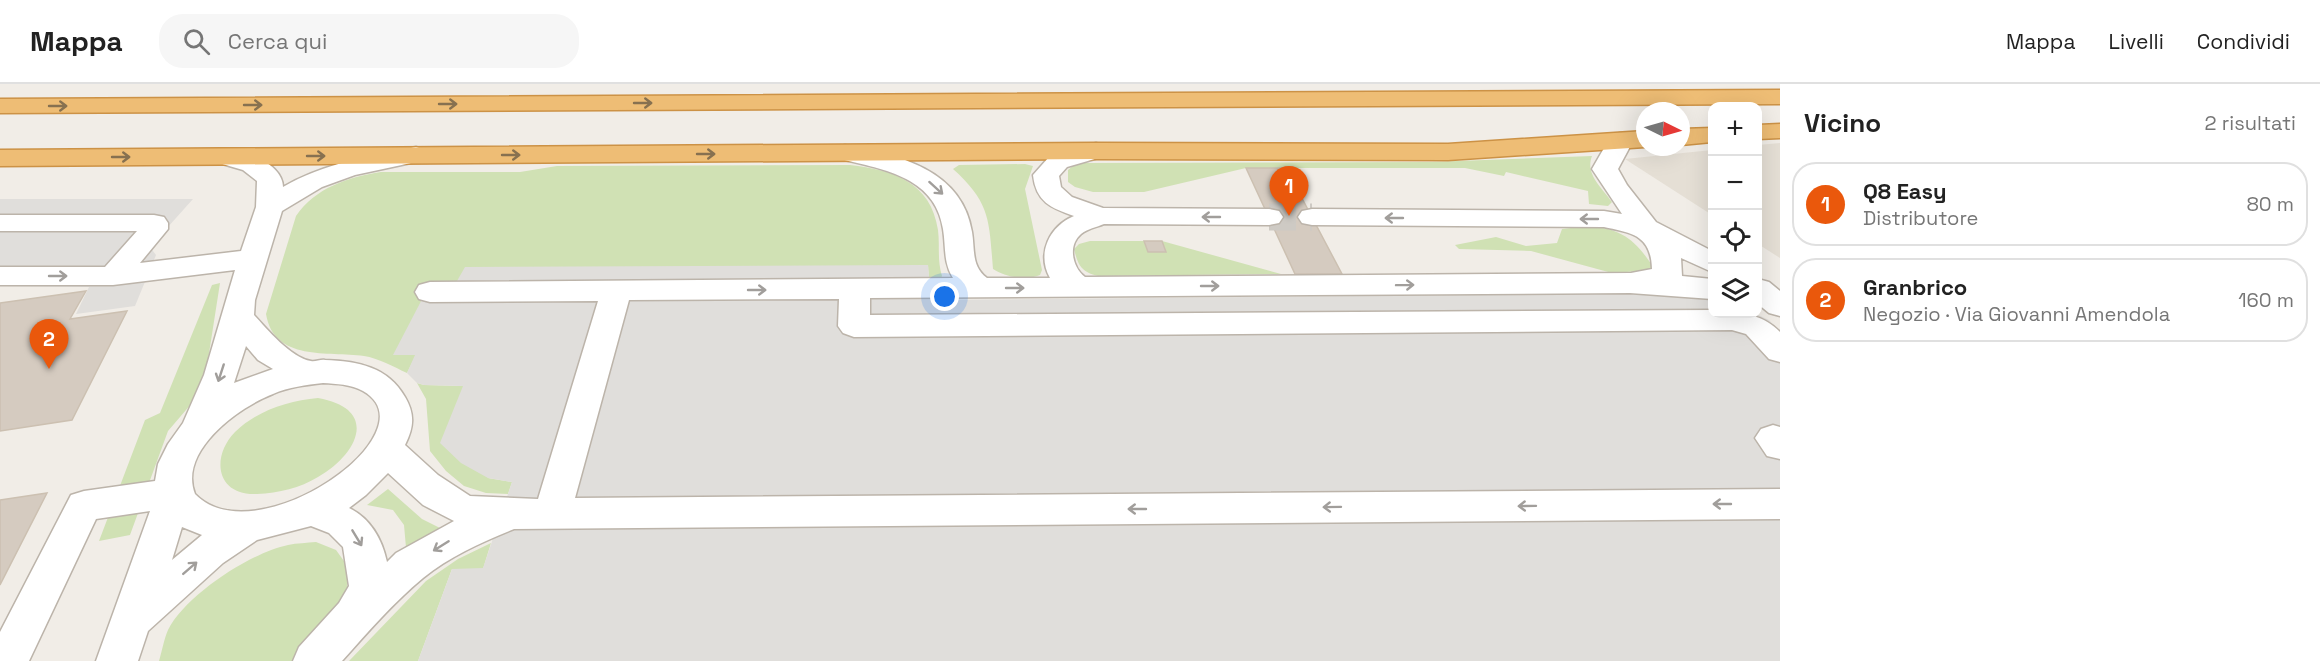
<!DOCTYPE html>
<html lang="it">
<head>
<meta charset="utf-8">
<style>
	body { margin:0; font-family:"Space Grotesk",sans-serif; background:#f6f6f6; color:#222 }
	.controls { position:absolute; right:18px; top:18px; display:grid; overflow:hidden; border-radius:12px; box-shadow:0 6px 24px #0002 }
	.controls button { width:54px; height:54px; display:grid; place-items:center; padding:0; border:0; border-bottom:2px solid #e0e0e0; background:#fff; color:#222; font:30px sans-serif }
	.compass { position:absolute; left:1636px; top:18px; width:54px; height:54px; border-radius:50%; background:#fff; box-shadow:0 6px 24px #0002; rotate:95deg }
	.you { position:absolute; left:945px; top:213px; width:21px; height:21px; margin:-15px; border:4px solid #fff; border-radius:50%; background:#1a73e8; box-shadow:0 0 0 9px #1a73e833 }
	.badge { display:grid; place-items:center; width:39px; height:39px; border-radius:50%; background:#ea580c; color:#fff; font-size:20px; font-weight:700 }
	.pin { position:absolute; translate:-50% -50px; filter:drop-shadow(0 2px 3px #0008) }
	.pin::after { content:''; position:absolute; top:32px; width:21px; height:18px; background:inherit; clip-path:polygon(0 0,100% 0,50% 100%) }
	.list { margin:0; padding:0; list-style:none }
	h2 { display:flex; justify-content:space-between; align-items:center; height:78px; margin:0; padding:0 24px; font-size:26px }
	h2 small { font-size:20px; font-weight:400; color:#767676 }
	.list li { display:grid; grid-template-columns:39px 1fr auto; gap:18px; align-items:center; box-sizing:border-box; height:84px; margin:0 12px 12px; padding:0 12px; border:2px solid #e0e0e0; border-radius:24px }
	.list b { display:block; font-size:22px; white-space:nowrap }
	.list p { margin:0; font-size:20px; white-space:nowrap; color:#767676 }
	.list em { font-size:20px; font-style:normal; color:#767676 }
	.icon { flex:none; width:33px; height:33px; fill:none; stroke:currentColor; stroke-width:2; stroke-linecap:round; stroke-linejoin:round }
	.map { position:relative; flex:none; width:1780px; height:577px; overflow:hidden }
	header { display:flex; align-items:center; gap:36px; box-sizing:border-box; height:84px; padding:0 30px; background:#fff; border-bottom:2px solid #e0e0e0 }
	header strong { font-size:28px }
	nav { display:flex; gap:33px; margin-inline-start:auto; font-size:21px }
	.search { width:420px; height:54px; background:#f6f6f6; display:flex; align-items:center; gap:15px; box-sizing:border-box; padding:0 21px; border-radius:24px; color:#767676; font-size:22px }
	main { display:flex }
	aside { flex:1; background:#fff }
	.map>svg:first-child { display:block }
	.residential { fill:#e5dfd5 }
	.green { fill:#d0e1b4 }
	.parking { fill:#e0dedb }
	.building { fill:#d5cbc0; stroke:#ccc0b1; stroke-width:1.5 }
	.lines { fill:none; stroke-linecap:round; stroke-linejoin:round }
	.minor-tunnel { stroke:#cecac4; stroke-width:27; stroke-dasharray:27 14; stroke-linecap:butt }
	.minor-casing { stroke:#bcb4aa; stroke-width:3 }
	.highway-casing { stroke:#cc9246; stroke-width:3 }
	.minor { fill:#fff; fill-rule:evenodd }
	.highway { fill:#eebd75; fill-rule:evenodd }
	.oneway { stroke:#877150 }
	.oneway2 { stroke:#a19e9b }
</style>
</head>
<body>
<header>
<strong>Mappa</strong>
<div class="search"><svg class="icon" aria-label="search" viewBox="0 0 24 24"><circle cx="10" cy="10" r="6"/><path d="M15 15l6 6"/></svg>Cerca qui</div>
<nav><a>Mappa</a><a>Livelli</a><a>Condividi</a></nav>
</header>
<main>
<div class="map">
<svg width="1780" height="577" viewBox="0 0 1780 577">
	<rect width="100%" height="100%" fill="#f1ede7"/>
	<!-- residential -->
	<path class="residential" d="M1780,59V174L1758,160V61Z
		M1712,66V131L1625,75Z"/>
	<!-- green -->
	<path class="green" d="M1592,72C1585,90 1601,103 1612,118L1608,122L1589,120L1588,107L1506,88L1504,92L1465,84H1246L1144,108H1093L1075,103L1068,98V86L1074,81L1085,79L1429,78Z
		M1025,80L1033,82L1025,105L1042,186L1040,191C1026,197 1005,193 993,185C989,137 991,119 953,85L959,81Z
		M850,81C893,86 931,98 938,146C940,162 937,176 942,192L940,196L929,197L928,181L457,197L394,271H416L407,289C394,283 378,274 364,272C328,267 274,278 266,230L296,132C315,104 348,93 381,88H520L557,82Z
		M1588,142C1622,144 1637,157 1655,186L1612,189L1531,167L1459,165L1455,161L1496,153L1526,162L1557,159L1562,145Z
		M1090,157H1162L1281,190L1098,192C1081,188 1078,181 1074,165L1079,160Z
		M220,199L205,295L198,312L168,347L130,451L99,457L145,336L160,329L212,201Z
		M417,299L424,301L463,302L488,394L512,398L508,410L486,409L464,402L446,387L430,367L426,315Z
		M318,314C380,325 358,370 318,393C300,404 279,409 257,410C217,412 210,374 235,348C258,326 288,317 318,314Z
		M388,405L422,435L446,447L407,475L404,441L393,426L367,421Z
		M316,458L336,466L349,484L346,512L297,577H159C162,567 164,555 168,546C186,511 250,469 288,461C297,459 307,459 316,458Z
		M491,459L483,485H452L418,577H349L426,497L458,475Z"/>
	<!-- parking -->
	<path class="parking" d="M0,115H193L150,163L156,171L135,222L76,230L89,203L0,202Z
		M928,181L931,216L1676,209L1712,212V230H1756L1769,236L1780,248V577H418L452,485L483,484L512,398L488,394L461,379L440,359L463,302L424,301L417,299L407,289L415,271H393L431,198L457,197L465,183Z"/>
	<!-- building -->
	<path class="building" d="M1246,84H1286L1342,190H1295Z
		M1144,157H1162L1166,168H1148Z
		M86,207L70,235L127,227L72,336L0,347V219Z
		M47,409L0,501V416Z"/>
	<g class="lines">
		<!-- minor-tunnel -->
		<path class="minor-tunnel" d="M1269,133H1312"/>
		<!-- minor casing -->
		<g class="minor-casing">
			<path id="minor" d="M1620,49L1629,52L1633,57L1618,85L1627,101L1656,138L1712,167V188L1681,174L1682,192L1712,195V215L1630,209L870,214V231L1712,226V230C1740,230 1759,227 1780,248V278L1769,275L1746,250L1732,246L854,253L843,249L838,242L839,215L629,216L575,414L1780,405V435L514,445C482,458 450,472 423,494C393,519 368,548 342,577H293L299,563L339,519L349,502L343,463L329,449L311,442L257,456L223,479L148,547L138,577H96L150,427L96,435L29,577H0V548L71,411L84,407L155,397L158,380L168,360L183,339L204,291L235,186L113,201H0V183H105L137,147H0V131H154L164,133L168,139V145L140,179L241,167L256,123L257,97L243,86L212,77L208,72L212,67C234,61 283,77 283,103C324,79 370,72 416,63L425,66L429,71L425,76L355,91L322,103L282,127L255,216L254,231C267,245 291,274 311,277C315,278 321,275 325,276C358,277 388,283 405,313C415,330 414,343 405,361L438,391L470,412L538,415L598,217L430,218L419,215L415,208L419,201L430,198L953,194C943,178 946,163 943,145C935,91 880,85 836,74L832,69L836,64L845,61C898,71 962,85 972,148C975,166 971,182 987,194H1050C1036,169 1050,142 1074,132C1051,124 1036,118 1033,91L1049,73L1096,59L1105,62L1109,67L1105,72L1067,83L1059,92L1061,103L1072,113L1103,124L1269,125L1279,127L1283,133L1279,139L1269,141L1104,140C1097,143 1087,145 1081,150C1067,162 1073,184 1085,193L1631,189L1652,185C1651,151 1632,149 1604,143L1312,141L1302,139L1298,133L1302,127L1312,125L1604,127L1622,130L1592,85L1611,52ZM246,262L258,276L273,285L234,299ZM323,299C336,300 351,300 363,307C435,348 256,473 195,410C178,367 239,323 273,310C289,303 306,301 323,299ZM388,389L423,421L454,437L396,469L387,478C382,455 370,434 349,424L366,411ZM182,443L202,451L172,476Z
				M1758,195L1769,198L1780,207V232L1769,229L1758,220Z
				M1773,341L1780,343V375L1767,372L1755,354L1761,345Z"/>
		</g>
		<!-- highway casing -->
		<g class="highway-casing">
			<path id="highway" d="M1780,6V20L0,29V15Z
				M1780,40V54L1758,55V41Z
				M1712,44V58L1681,61V45Z
				M1645,47V63L1448,76L1096,75L0,82V66L1096,59L1448,60Z"/>
		</g>
		<!-- minor -->
		<use href="#minor" class="minor"/>
		<!-- highway -->
		<use href="#highway" class="highway"/>
	</g>
	<!-- one-way arrows -->
	<defs><path id="oneway-shaft" d="M-6 0H5M1.5-3L5.5 0L1.5 3" fill="none" stroke-width="1.6" stroke-linecap="round" stroke-linejoin="round" transform="scale(1.5)"/></defs>
	<g class="oneway">
		<use href="#oneway-shaft" transform="translate(643 19)"/>
		<use href="#oneway-shaft" transform="translate(448 20)"/>
		<use href="#oneway-shaft" transform="translate(253 21)"/>
		<use href="#oneway-shaft" transform="translate(58 22)"/>
		<use href="#oneway-shaft" transform="translate(706 70)"/>
		<use href="#oneway-shaft" transform="translate(511 71)"/>
		<use href="#oneway-shaft" transform="translate(316 72)"/>
		<use href="#oneway-shaft" transform="translate(121 73)"/>
	</g>
	<g class="oneway2">
		<use href="#oneway-shaft" transform="translate(936 104) rotate(42)"/>
		<use href="#oneway-shaft" transform="translate(1211 133) rotate(-180)"/>
		<use href="#oneway-shaft" transform="translate(1394 134) rotate(-180)"/>
		<use href="#oneway-shaft" transform="translate(1589 135) rotate(-180)"/>
		<use href="#oneway-shaft" transform="translate(58 192)"/>
		<use href="#oneway-shaft" transform="translate(1405 201) rotate(-1)"/>
		<use href="#oneway-shaft" transform="translate(1210 202)"/>
		<use href="#oneway-shaft" transform="translate(1015 204)"/>
		<use href="#oneway-shaft" transform="translate(757 206)"/>
		<use href="#oneway-shaft" transform="translate(221 289) rotate(108)"/>
		<use href="#oneway-shaft" transform="translate(1722 420) rotate(180)"/>
		<use href="#oneway-shaft" transform="translate(1527 422) rotate(179)"/>
		<use href="#oneway-shaft" transform="translate(1332 423) rotate(179)"/>
		<use href="#oneway-shaft" transform="translate(1137 425) rotate(180)"/>
		<use href="#oneway-shaft" transform="translate(357 454) rotate(59)"/>
		<use href="#oneway-shaft" transform="translate(441 462) rotate(148)"/>
		<use href="#oneway-shaft" transform="translate(190 484) rotate(-41)"/>
	</g>
</svg>
<div class="controls">
<button>+</button>
<button>−</button>
<button><svg class="icon" aria-label="locate" viewBox="0 0 24 24"><circle cx="12" cy="12" r="6"/><path d="M12 2v4M12 18v4M2 12h4M18 12h4"/></svg></button>
<button><svg class="icon" aria-label="layers" viewBox="0 0 24 24"><path d="M12 4l9 5-9 5-9-5zM3 14l9 5 9-5"/></svg></button>
</div>
<svg class="compass" viewBox="-18 -18 36 36"><path d="M0-13l5 13h-10z" fill="#e53935"/><path d="M0 13l5-13h-10z" fill="#767676"/></svg>
<div class="you"></div>
<div class="pin badge" style="left:1289px;top:132px">1</div>
<div class="pin badge" style="left:49px;top:285px">2</div>
</div>
<aside>
<h2>Vicino<small>2 risultati</small></h2>
<ul class="list">
<li><span class="badge">1</span><div><b>Q8 Easy</b><p>Distributore</p></div><em>80 m</em></li>
<li><span class="badge">2</span><div><b>Granbrico</b><p>Negozio · Via Giovanni Amendola</p></div><em>160 m</em></li>
</ul>
</aside>
</main>
</body>
</html>
